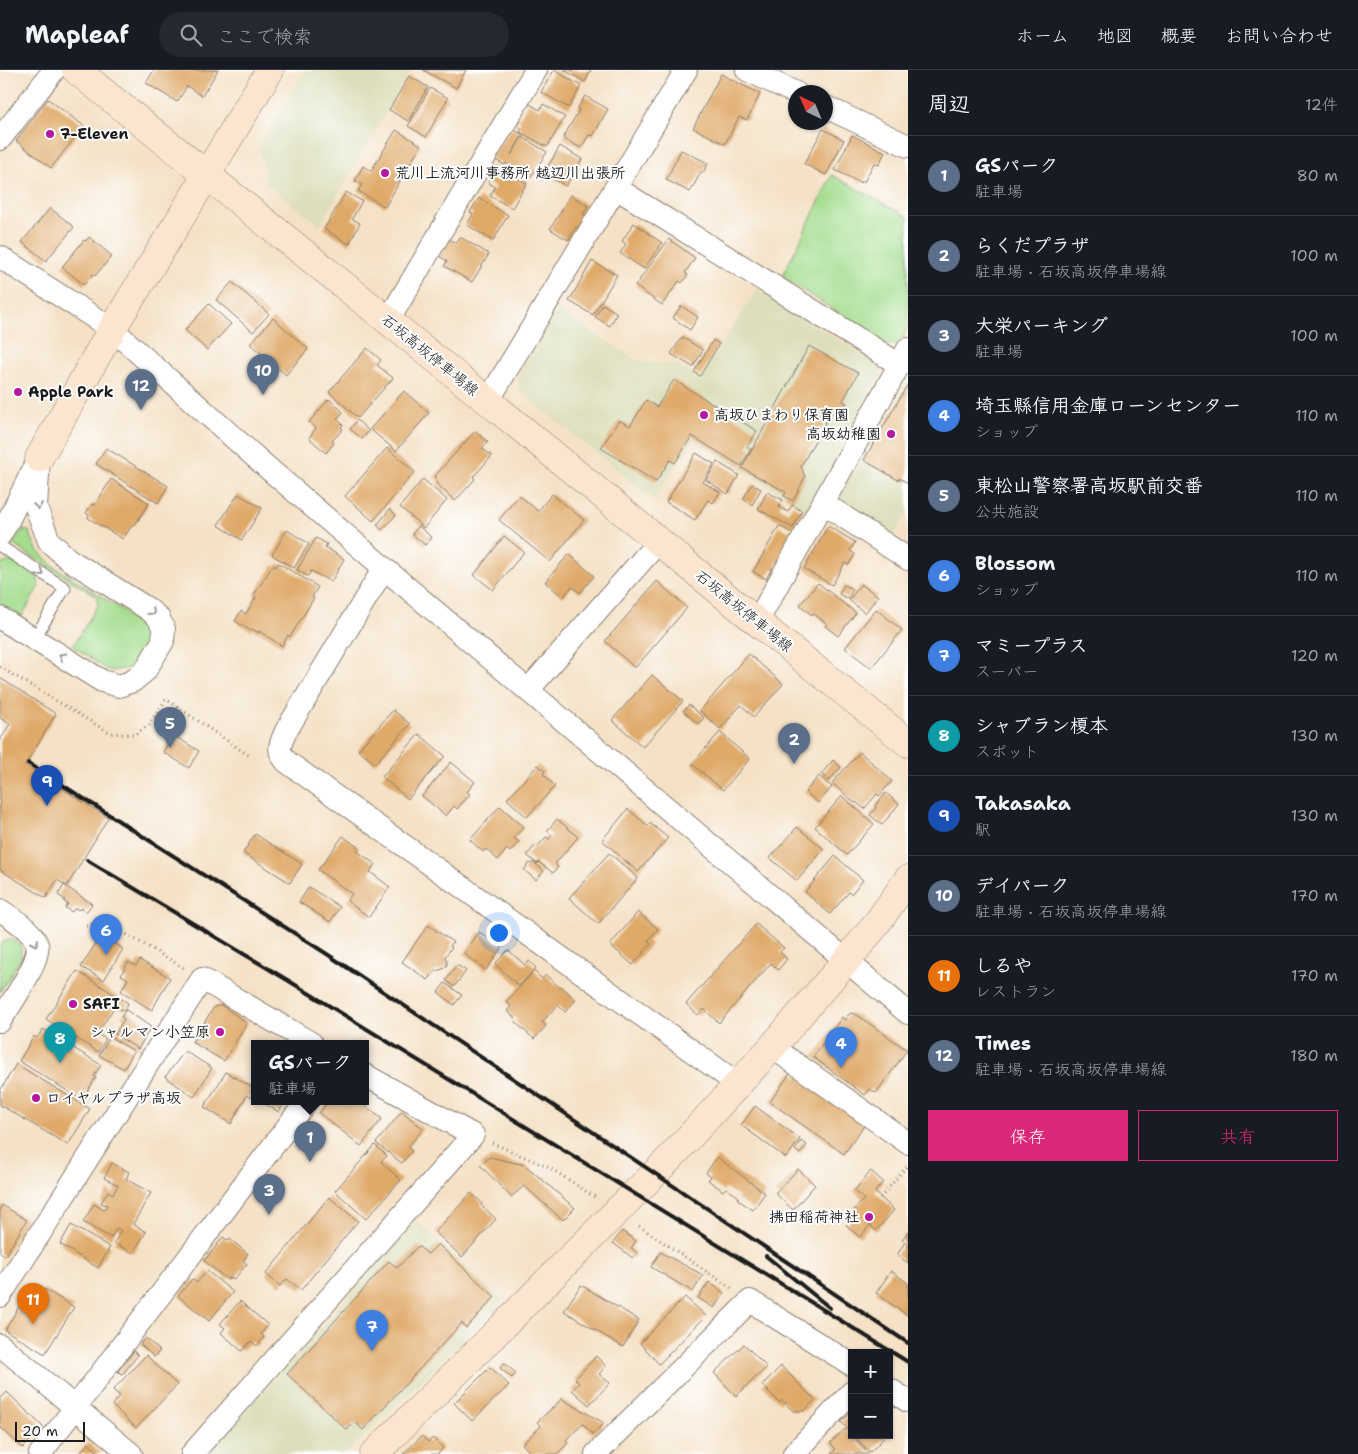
<!DOCTYPE html>
<html lang="ja">
<head>
<meta charset="utf-8">
<style>
	body { margin:0; font-family:"Shantell Sans","Klee One",sans-serif; background:#242831; color:#f1f3f6 }
	.controls { position:absolute; right:15px; bottom:15px; display:grid; overflow:hidden; border-radius:0px; box-shadow:0 1px 4px #0004 }
	.controls button { width:45px; height:45px; display:grid; place-items:center; padding:0; border:0; border-bottom:1px solid #363941; background:#171b24; color:#f1f3f6; font:25px sans-serif }
	.compass { position:absolute; left:788px; top:15px; width:45px; height:45px; border-radius:50%; background:#171b24; box-shadow:0 1px 4px #0004; rotate:316deg }
	.scale { position:absolute; left:15px; bottom:12px; width:70px; box-sizing:border-box; padding-left:5px; border:2px solid #1c1c1c; border-top:0; font-size:14px; line-height:18px; white-space:nowrap; color:#1c1c1c; -webkit-text-stroke:4px #fff; paint-order:stroke }
	.you { position:absolute; left:498px; top:862px; width:18px; height:18px; margin:-12px; border:4px solid #fff; border-radius:50%; background:#1a73e8; box-shadow:0 0 0 8px #1a73e833 }
	.badge { display:grid; place-items:center; width:32px; height:32px; border-radius:50%; background:#db2777; color:#fff; font-size:16px; font-weight:700 }
	.pin { position:absolute; translate:-50% -41px; filter:drop-shadow(0 1px 2px #0008) }
	.pin::after { content:''; position:absolute; top:26px; width:18px; height:15px; background:inherit; clip-path:polygon(0 0,100% 0,50% 100%) }
	.popup { position:absolute; left:251px; top:970px; width:118px; height:65px; box-sizing:border-box; display:grid; place-content:center; border-radius:0px; background:#171b24; filter:drop-shadow(0 1px 4px #0005); font-size:16px; white-space:nowrap; color:#9ea1a6 }
	.popup b { font-size:19px; color:#f1f3f6 }
	.popup::after { content:''; position:absolute; left:50%; top:100%; margin-left:-10px; border:10px solid transparent; border-top-color:#171b24 }
	.list { margin:0; padding:0; list-style:none }
	h2 { display:flex; justify-content:space-between; align-items:center; height:65px; margin:0; padding:0 20px; font-size:21px }
	h2 small { font-size:16px; font-weight:400; color:#9ea1a6 }
	.list li { display:grid; grid-template-columns:32px 1fr auto; gap:15px; align-items:center; box-sizing:border-box; height:80px; padding:0 20px; border-top:1px solid #363941 }
	.list b { display:block; font-size:19px; white-space:nowrap }
	.list p { margin:0; font-size:16px; white-space:nowrap; color:#9ea1a6 }
	.list em { font-size:16px; font-style:normal; color:#9ea1a6 }
	.actions { display:flex; gap:10px; padding:15px 20px }
	.actions a { flex:1; padding:11px 0; border:1px solid #db2777; border-radius:0px; text-align:center; font-size:18px; color:#db2777 }
	.actions .main { background:#db2777; color:#fff }
	.icon { flex:none; width:28px; height:28px; fill:none; stroke:currentColor; stroke-width:2; stroke-linecap:round; stroke-linejoin:round }
	.map { position:relative; flex:none; width:908px; height:1384px; overflow:hidden }
	header { display:flex; align-items:center; gap:30px; box-sizing:border-box; height:70px; padding:0 25px; background:#171b24; border-bottom:1px solid #363941 }
	header strong { font-size:24px }
	nav { display:flex; gap:28px; margin-inline-start:auto; font-size:18px }
	.search { width:350px; height:45px; background:#242831; display:flex; align-items:center; gap:12px; box-sizing:border-box; padding:0 18px; border-radius:28px; color:#9ea1a6; font-size:19px }
	main { display:flex }
	aside { flex:1; background:#171b24 }
	.map>svg:first-child { display:block }
	.built { fill:#dddebc }
	.green { fill:#a4dd8e; stroke:#607c55 }
	.building { fill:#dfa967 }
	.lines { fill:none; stroke-linecap:round; stroke-linejoin:round }
	.lane-casing { stroke:#887e71; stroke-width:13 }
	.street-casing { stroke:#887e71; stroke-width:24 }
	.secondary-casing { stroke:#887e71; stroke-width:29 }
	.path { stroke:#887e71; stroke-width:3; stroke-dasharray:1 4; stroke-linecap:butt }
	.lane { stroke:#fff; stroke-width:11 }
	.street { stroke:#fff; stroke-width:22 }
	.secondary { stroke:#fce5cf; stroke-width:28 }
	.rail { stroke:#1c1c1c; stroke-width:4 }
	.oneway { stroke:#999 }
	.poi-dot { fill:#b5179e; stroke:#fff; stroke-width:2 }
	.labels { text-anchor:middle; stroke-width:4; stroke-linejoin:round; paint-order:stroke }
	.poi-label { font-size:15px; font-weight:bold; fill:#1c1c1c; stroke:#fff; text-anchor:start }
	.street-label { font-size:15px; fill:#1c1c1c; stroke:#fff }
</style>
</head>
<body>
<header>
<strong>Mapleaf</strong>
<div class="search"><svg class="icon" aria-label="search" viewBox="0 0 24 24"><circle cx="10" cy="10" r="6"/><path d="M15 15l6 6"/></svg>ここで検索</div>
<nav><a>ホーム</a><a>地図</a><a>概要</a><a>お問い合わせ</a></nav>
</header>
<main>
<div class="map">
<svg width="908" height="1384" viewBox="0 0 908 1384">
	<rect width="100%" height="100%" fill="#fff"/>
	<filter id="ink" filterUnits="userSpaceOnUse"><feTurbulence type="fractalNoise" baseFrequency=".02" numOctaves="2"/><feDisplacementMap in="SourceGraphic" scale="10" xChannelSelector="R" yChannelSelector="G"/><feConvolveMatrix kernelMatrix="1 2 1 2 8 2 1 2 1" color-interpolation-filters="sRGB"/></filter>
	<filter id="wash" filterUnits="userSpaceOnUse"><feTurbulence type="fractalNoise" baseFrequency=".0096" numOctaves="4" result="noise"/><feDisplacementMap in="SourceGraphic" scale="20" xChannelSelector="R" yChannelSelector="G"/><feGaussianBlur stdDeviation="1.12" result="paint"/><feColorMatrix in="noise" values="0 0 0 0 0 0 0 0 0 0 0 0 0 0 0 0 0 1.4 0 .05"/><feComposite in="paint" operator="in"/></filter>
	<g filter="url(#wash)">
		<rect width="100%" height="100%" fill="#f4e1c6"/>
		<!-- built -->
		<path class="built" d="M305,0H411L320,155L266,114L259,76Z
			M757,219L877,294L882,303L807,441L693,370L654,430L519,320L517,308L557,240L638,291L679,296L700,308Z
			M908,305V442L892,468L844,440L840,424Z
			M417,1151L504,1231L346,1384H207Z"/>
		<!-- green -->
		<path class="green" d="M832,105L908,147V257L900,273L889,275L782,207Z
			M22,460L29,461L37,480L52,495L130,545C153,564 149,575 132,597L113,601L106,599L74,577V574L98,535L96,526L12,474Z
			M11,491L21,494L37,506L39,516L22,546L0,533V496L1,494Z
			M8,870H13L21,876V888L0,922V874Z"/>
		<g id="blocks">
			<!-- building -->
			<path class="building" d="M154,0H218L202,26L187,16L177,32L146,13Z
				M423,0H466L456,18Z
				M554,0L581,16L569,38L541,22Z
				M564,0H591L585,12Z
				M721,4L760,24L747,50L739,47L725,74L693,58Z
				M409,6L428,17L408,51L389,40Z
				M430,18L448,28L426,67L408,56Z
				M585,26L608,39L593,66L589,65L581,78L563,68L579,40L577,39Z
				M48,29L84,56L51,98L16,71Z
				M528,33L540,40L543,34L565,47L547,77L520,62L522,59L518,56L521,51L519,50Z
				M511,58L523,65L511,85L522,67L547,82L531,107L528,105L527,106L506,93L505,95L492,88Z
				M823,59L844,70L826,105L804,94Z
				M396,60L421,75L385,137L358,121L362,114L355,111L363,96L371,101Z
				M852,65L885,82L879,95L874,93L864,112L862,111L861,113L835,100Z
				M560,76L582,89L566,116L544,103Z
				M681,80L708,93L703,103L701,102L690,122L666,110Z
				M497,96L527,113L512,138L490,126L495,117L488,112Z
				M346,122L362,131L352,149L360,153L349,174L324,159Z
				M571,125L588,136L583,144L585,146L578,158L576,157L568,170L550,159Z
				M479,128L508,145L493,171L467,155L473,144L470,142Z
				M50,138L74,157L46,191L22,172Z
				M634,153L662,173L644,199L620,183L626,174L622,171Z
				M89,167L112,186L95,206L93,204L84,215L62,197L84,170L86,171Z
				M460,167L489,184L472,212L444,196L447,191L439,186L449,169L456,173Z
				M669,169L695,188L685,203L688,205L682,213L679,211L662,235L635,216Z
				M592,191L617,205L593,245L569,231Z
				M232,212L269,244L253,262L216,230Z
				M209,234L231,254L207,280L185,260Z
				M603,234L617,243L610,256L595,247Z
				M681,236L698,247L690,260L673,248Z
				M273,248L308,279L286,305L250,274Z
				M682,267L703,280L693,297L671,284Z
				M713,270L719,274L700,306L694,302Z
				M809,276L858,303L843,331L847,333L840,346L831,342L801,396L805,407L793,431L784,426L786,422L742,398Z
				M367,278L381,290L377,295L393,308L358,348L329,322Z
				M674,310L757,361L747,377L751,379L741,396L692,366L675,393L670,390L656,412L601,378L619,350L630,356L646,330L657,337Z
				M908,314V413L899,408L898,410L864,390Z
				M404,321L429,343L396,381L370,359Z
				M329,329L343,342L337,349L343,355L341,357L343,359L332,371L334,373L326,383L309,368L316,358L309,352Z
				M357,350L369,361L362,369L350,359Z
				M475,361L488,372L482,378L492,386L473,407L475,409L455,431L436,413L438,411L434,407Z
				M106,378L168,416L158,433L96,394Z
				M387,378L415,402L373,451L345,426Z
				M696,383L714,394L703,412L720,422L713,433L708,430L695,450L666,432Z
				M717,392L739,405L728,424L706,410Z
				M111,409L149,433L135,455L133,454L123,469L88,448L89,445L86,443L92,434L95,435Z
				M423,409L447,430L424,458L400,437Z
				M752,414L761,419L752,435L743,429Z
				M767,422L783,430L779,437L788,442L792,435L802,441L793,458L758,439Z
				M238,424L262,438L242,470L218,455Z
				M552,424L584,450L550,492L499,450L519,425L538,441Z
				M390,439L396,445L382,460L377,455Z
				M419,456L432,468L425,475L412,464Z
				M779,456L794,464L774,500L772,498L766,509L753,502Z
				M828,456L855,472L850,481L855,484L849,495L845,493L832,515L804,499Z
				M287,460L309,474L294,498L272,485Z
				M504,466L524,482L493,520L474,505Z
				M316,468L327,474L325,477L344,489L331,512L311,501L308,506L297,500Z
				M569,484L594,506L580,523L572,517L563,527L545,512Z
				M278,493L318,517L312,527L314,528L290,567L288,565L282,576L259,561V563L252,559L251,561L235,551L241,541L246,544L256,527L254,525L273,495L276,497Z
				M657,511L687,538L635,598L605,571Z
				M818,513L856,543L838,566L825,556L827,554L813,543L812,545L800,535Z
				M861,514L878,526L865,543L849,530Z
				M844,515L853,519L848,529L839,524Z
				M876,539L902,560L871,598L845,578Z
				M749,584L783,614L754,647L741,635L720,659L700,641Z
				M652,605L683,631L643,677L612,650Z
				M0,608L56,644L25,695L108,748L67,816L57,810L46,828L0,800V670L10,654L0,648Z
				M689,635L704,648L698,654L683,641Z
				M393,640L410,654L375,694L358,680Z
				M720,662L750,689L723,720L692,694Z
				M419,664L445,686L408,729L382,707Z
				M173,665L199,681L189,698L163,682Z
				M860,682L892,711L879,726L877,724L864,739L856,732L855,733L832,713Z
				M833,690L841,697L829,711L821,704Z
				M451,692L475,712L467,722L470,724L457,739L454,736L446,746L422,726Z
				M538,695L545,701L543,704L555,716L527,747L507,729Z
				M819,706L832,717L818,733L805,722Z
				M886,723L899,734L882,755L870,745L876,738L875,736Z
				M842,726L874,754L847,785L815,757Z
				M500,736L524,757L514,768L519,772L510,782L507,779L498,790L486,779L483,782L470,770Z
				M628,739L648,756L650,753L668,768L638,802L602,770Z
				M557,749L578,767L555,794L558,797L553,803L539,792L537,794L527,785L535,776L537,777L546,767L549,769L552,765L547,761Z
				M797,757L824,779L797,811L770,788Z
				M255,764L302,794L290,813L243,783Z
				M343,766L359,778L357,781L375,794L370,802L390,817L369,847L347,831L352,824L318,800Z
				M609,783L638,808L598,854L569,828Z
				M835,786L863,810L851,824L849,822L830,844L805,822Z
				M533,792L544,801L536,810L524,800L529,793L531,794Z
				M64,815L92,834L86,842L81,838L79,840L75,838L72,842L65,838L68,834L64,832L65,830L58,825Z
				M309,817L340,837L330,852L299,832Z
				M638,842L658,859L648,871L651,874L633,895L610,875Z
				M756,854L784,878L780,882L787,889L778,900L771,893L719,953L704,939L698,945L686,934Z
				M428,855L453,872L450,876L452,877L445,887L447,890V895L443,899L436,901H435L428,910L402,892Z
				M479,862L502,877L486,900L464,884Z
				M101,865L123,879L104,910L81,897Z
				M508,880L525,895L529,891L536,898L519,916L495,894Z
				M140,890L170,908L152,940L121,921L128,909L121,905L128,892L136,896Z
				M457,895L466,901L454,917L446,910Z
				M77,901L128,933L124,941L115,936L97,964L106,969L98,982L46,949Z
				M534,901L542,909L546,905L560,918L561,916L576,930L565,942L558,935L542,952L546,956L534,969L515,952L517,950L507,941L511,936L506,932Z
				M445,913L462,925L454,935L438,922Z
				M221,935L247,953L224,991L192,972L214,937Z
				M126,940L151,957L138,979L115,964L124,949L121,947Z
				M851,943L857,945L907,980L876,1023L870,1019L865,1025L813,987L842,947L845,950L847,946Z
				M43,959L101,995L94,1006L96,1007L85,1025L82,1023L79,1028L19,991L34,966L37,968Z
				M110,967L134,981L124,999L99,985Z
				M185,981L212,998L194,1027L165,1007Z
				M16,994L90,1039L68,1075L0,1035V1021Z
				M226,1002L255,1019V1022L251,1028L247,1025L231,1054L204,1037Z
				M791,1002L865,1054L844,1084L770,1032Z
				M262,1031H277L283,1034L279,1042L262,1032Z
				M329,1031H359L382,1049L361,1076L319,1043Z
				M755,1036L800,1069L786,1088L741,1055Z
				M402,1041L423,1059L408,1077L412,1081L402,1093L376,1073Z
				M801,1071L807,1075L800,1084L795,1080Z
				M375,1075L387,1086L381,1092L401,1110L366,1149L335,1121Z
				M490,1087L525,1095L575,1138L563,1150L524,1116L511,1127L480,1095Z
				M717,1087L765,1123L753,1140L737,1129L739,1127L726,1118L723,1121L708,1110L711,1107L706,1103Z
				M112,1093L129,1102L126,1109L151,1123L133,1154L146,1162L133,1183L114,1173L121,1161L117,1158L111,1168L83,1152L94,1134L104,1140L107,1135L101,1133L108,1121L113,1124L118,1115L104,1108Z
				M798,1099L815,1115L793,1140L775,1123Z
				M871,1101L883,1112L875,1122L894,1140L876,1161L870,1155L860,1167L846,1155L856,1144L853,1141L864,1129L854,1121Z
				M471,1123L482,1133L481,1135L496,1149L462,1187L435,1162Z
				M329,1127L358,1151L301,1220L287,1209L280,1216L266,1204Z
				M2,1135L27,1150L5,1186L0,1183V1138Z
				M71,1155L110,1177L98,1198L60,1174Z
				M622,1161L636,1171L631,1178L637,1183L633,1188L613,1173Z
				M908,1161V1193L897,1185L905,1172L902,1170Z
				M223,1167L228,1171L230,1169L248,1184L243,1191L247,1194L234,1209L230,1207L228,1210L204,1191Z
				M438,1174L495,1227L466,1258L462,1253L363,1360L355,1352L347,1360L287,1304L389,1191L397,1198L418,1176L428,1184Z
				M660,1182L703,1205L693,1222L651,1197Z
				M207,1201L233,1222L209,1251L178,1226L192,1209L197,1213Z
				M891,1201L908,1213V1246L876,1223Z
				M709,1212L724,1223L714,1238L698,1228Z
				M581,1215L639,1250L623,1277L564,1241Z
				M44,1219L74,1237L45,1284L5,1260L21,1233L32,1240Z
				M685,1227L706,1246L659,1294L640,1273Z
				M240,1231L268,1255L261,1264L264,1267L257,1276L251,1271L242,1281L221,1263L225,1258L220,1254Z
				M146,1268L160,1281L154,1287L140,1274Z
				M744,1274L767,1297L736,1326L714,1303Z
				M134,1281L138,1285L122,1305L118,1301Z
				M146,1285L177,1315L136,1358L112,1335L120,1326L113,1320Z
				M596,1286L606,1296L599,1304L610,1313L589,1335L572,1320L579,1313L575,1309Z
				M504,1293L516,1303L512,1308L500,1298Z
				M781,1296L815,1330L804,1341H793L782,1330L780,1333L762,1315Z
				M490,1297L509,1315L472,1351L454,1333Z
				M7,1322L43,1357L23,1378L0,1357V1329Z
				M562,1329L604,1353L593,1364L583,1354L566,1370L568,1373L557,1384H532L522,1374L541,1356L537,1352Z
				M852,1342V1364L841,1352Z
				M845,1359L869,1384H831L836,1379L830,1373Z
				M853,1365H887L870,1382Z
				M422,1366L428,1372L433,1368L443,1378L438,1384H403Z
				M88,1373L101,1384H79Z"/>
		</g>
	</g>
	<g filter="url(#ink)">
		<use href="#blocks" fill-opacity="0" stroke="#887e71" stroke-width="1"/>
		<g class="lines">
			<!-- lane casing -->
			<g class="lane-casing">
				<path id="lane" d="M0,476L65,518L34,569"/>
			</g>
			<!-- street casing -->
			<g class="street-casing">
				<path id="street" d="M747,0L796,23
					M826,37L908,76
					M0,69L54,0
					M616,118L900,295
					M0,187L112,259L262,393L384,498L908,943
					M388,251L536,0
					M488,331L686,0
					M823,433L908,489
					M0,465L7,453L34,398
					M384,498L286,661C280,675 276,680 287,692L738,1014
					M0,548L102,611L119,616L133,611L145,601L163,571L164,559L158,547L148,539L68,489L49,471L36,437L39,388
					M757,552L908,279
					M528,620L659,471
					M0,840C11,847 33,861 37,874C42,889 9,937 0,951
					M772,977L908,1073
					M0,1226L202,909L311,973
					M0,1275L131,1384
					M889,1319L908,1331
					M40,1384L307,1031
					M192,1384L473,1065L365,1005
					M596,1384L750,1231L852,1295
					M794,1384L852,1322"/>
			</g>
			<!-- secondary casing -->
			<g class="secondary-casing">
				<path id="secondary" d="M76,0L488,331L757,552L908,673
					M39,388L112,259L183,144L270,0
					M374,1384L469,1290L672,1086L772,977L846,891L875,856L908,809"/>
			</g>
			<!-- path -->
			<path class="path" d="M0,597L110,663L134,665L149,655L166,629L251,687
				M86,856L104,851L184,898
				M492,1073L550,1098L595,1127
				M880,1128L908,1095
				M639,1156L731,1218"/>
			<!-- lane -->
			<use href="#lane" class="lane"/>
			<!-- street -->
			<use href="#street" class="street"/>
			<!-- secondary -->
			<use href="#secondary" class="secondary"/>
			<!-- rail -->
			<path class="rail" d="M28,693L327,884L908,1273
				M87,790L289,911L908,1292
				M766,1186L830,1238"/>
		</g>
		<!-- one-way arrows -->
		<defs><path id="oneway-chevron" d="M-2-3.5L2.5 0L-2 3.5" fill="none" stroke-width="1.6" stroke-linecap="round" stroke-linejoin="round" transform="scale(1.25)"/></defs>
		<g class="oneway">
			<use href="#oneway-chevron" transform="translate(38 436) rotate(83)"/>
			<use href="#oneway-chevron" transform="translate(41 503) rotate(34)"/>
			<use href="#oneway-chevron" transform="translate(152 542) rotate(41)"/>
			<use href="#oneway-chevron" transform="translate(62 586) rotate(-149)"/>
			<use href="#oneway-chevron" transform="translate(35 873) rotate(66)"/>
		</g>
	</g>
	<!-- markers -->
	<g class="poi-dot">
		<circle cx="50" cy="64" r="5"/>
		<circle cx="385" cy="103" r="5"/>
		<circle cx="18" cy="322" r="5"/>
		<circle cx="704" cy="345" r="5"/>
		<circle cx="891" cy="364" r="5"/>
		<circle cx="73" cy="934" r="5"/>
		<circle cx="220" cy="962" r="5"/>
		<circle cx="36" cy="1028" r="5"/>
		<circle cx="869" cy="1147" r="5"/>
	</g>
	<g class="labels">
		<!-- poi labels -->
		<g class="poi-label">
			<text x="60" y="69">7-Eleven</text>
			<text x="395" y="108">荒川上流河川事務所 越辺川出張所</text>
			<text x="28" y="327">Apple Park</text>
			<text x="714" y="350">高坂ひまわり保育園</text>
			<text x="881" y="369" text-anchor="end">高坂幼稚園</text>
			<text x="83" y="939">SAFI</text>
			<text x="210" y="967" text-anchor="end">シャルマン小笠原</text>
			<text x="46" y="1033">ロイヤルプラザ高坂</text>
			<text x="859" y="1152" text-anchor="end">拂田稲荷神社</text>
		</g>
		<!-- street labels -->
		<g class="street-label">
			<text transform="translate(430 285) rotate(39)" y="5">石坂高坂停車場線</text>
			<text transform="translate(744 541) rotate(39)" y="5">石坂高坂停車場線</text>
		</g>
	</g>
</svg>
<div class="controls">
<button>+</button>
<button>−</button>
</div>
<svg class="compass" viewBox="-18 -18 36 36"><path d="M0-13l5 13h-10z" fill="#e53935"/><path d="M0 13l5-13h-10z" fill="#9ea1a6"/></svg>
<div class="scale">20 m</div>
<div class="you"></div>
<div class="pin badge" style="left:310px;top:1092px;background:#5c6f8a">1</div>
<div class="popup"><b>GSパーク</b>駐車場</div>
<div class="pin badge" style="left:794px;top:694px;background:#5c6f8a">2</div>
<div class="pin badge" style="left:269px;top:1145px;background:#5c6f8a">3</div>
<div class="pin badge" style="left:841px;top:998px;background:#3f7fe0">4</div>
<div class="pin badge" style="left:170px;top:678px;background:#5c6f8a">5</div>
<div class="pin badge" style="left:106px;top:885px;background:#3f7fe0">6</div>
<div class="pin badge" style="left:372px;top:1281px;background:#3f7fe0">7</div>
<div class="pin badge" style="left:60px;top:993px;background:#0f9aa8">8</div>
<div class="pin badge" style="left:47px;top:736px;background:#1a4fb4">9</div>
<div class="pin badge" style="left:263px;top:325px;background:#5c6f8a">10</div>
<div class="pin badge" style="left:33px;top:1254px;background:#e8710a">11</div>
<div class="pin badge" style="left:141px;top:340px;background:#5c6f8a">12</div>
</div>
<aside>
<h2>周辺<small>12件</small></h2>
<ul class="list">
<li><span class="badge" style="background:#5c6f8a">1</span><div><b>GSパーク</b><p>駐車場</p></div><em>80 m</em></li>
<li><span class="badge" style="background:#5c6f8a">2</span><div><b>らくだプラザ</b><p>駐車場 · 石坂高坂停車場線</p></div><em>100 m</em></li>
<li><span class="badge" style="background:#5c6f8a">3</span><div><b>大栄パーキング</b><p>駐車場</p></div><em>100 m</em></li>
<li><span class="badge" style="background:#3f7fe0">4</span><div><b>埼玉縣信用金庫ローンセンター</b><p>ショップ</p></div><em>110 m</em></li>
<li><span class="badge" style="background:#5c6f8a">5</span><div><b>東松山警察署高坂駅前交番</b><p>公共施設</p></div><em>110 m</em></li>
<li><span class="badge" style="background:#3f7fe0">6</span><div><b>Blossom</b><p>ショップ</p></div><em>110 m</em></li>
<li><span class="badge" style="background:#3f7fe0">7</span><div><b>マミープラス</b><p>スーパー</p></div><em>120 m</em></li>
<li><span class="badge" style="background:#0f9aa8">8</span><div><b>シャブラン榎本</b><p>スポット</p></div><em>130 m</em></li>
<li><span class="badge" style="background:#1a4fb4">9</span><div><b>Takasaka</b><p>駅</p></div><em>130 m</em></li>
<li><span class="badge" style="background:#5c6f8a">10</span><div><b>デイパーク</b><p>駐車場 · 石坂高坂停車場線</p></div><em>170 m</em></li>
<li><span class="badge" style="background:#e8710a">11</span><div><b>しるや</b><p>レストラン</p></div><em>170 m</em></li>
<li><span class="badge" style="background:#5c6f8a">12</span><div><b>Times</b><p>駐車場 · 石坂高坂停車場線</p></div><em>180 m</em></li>
</ul>
<div class="actions"><a class="main">保存</a><a>共有</a></div>
</aside>
</main>
</body>
</html>
